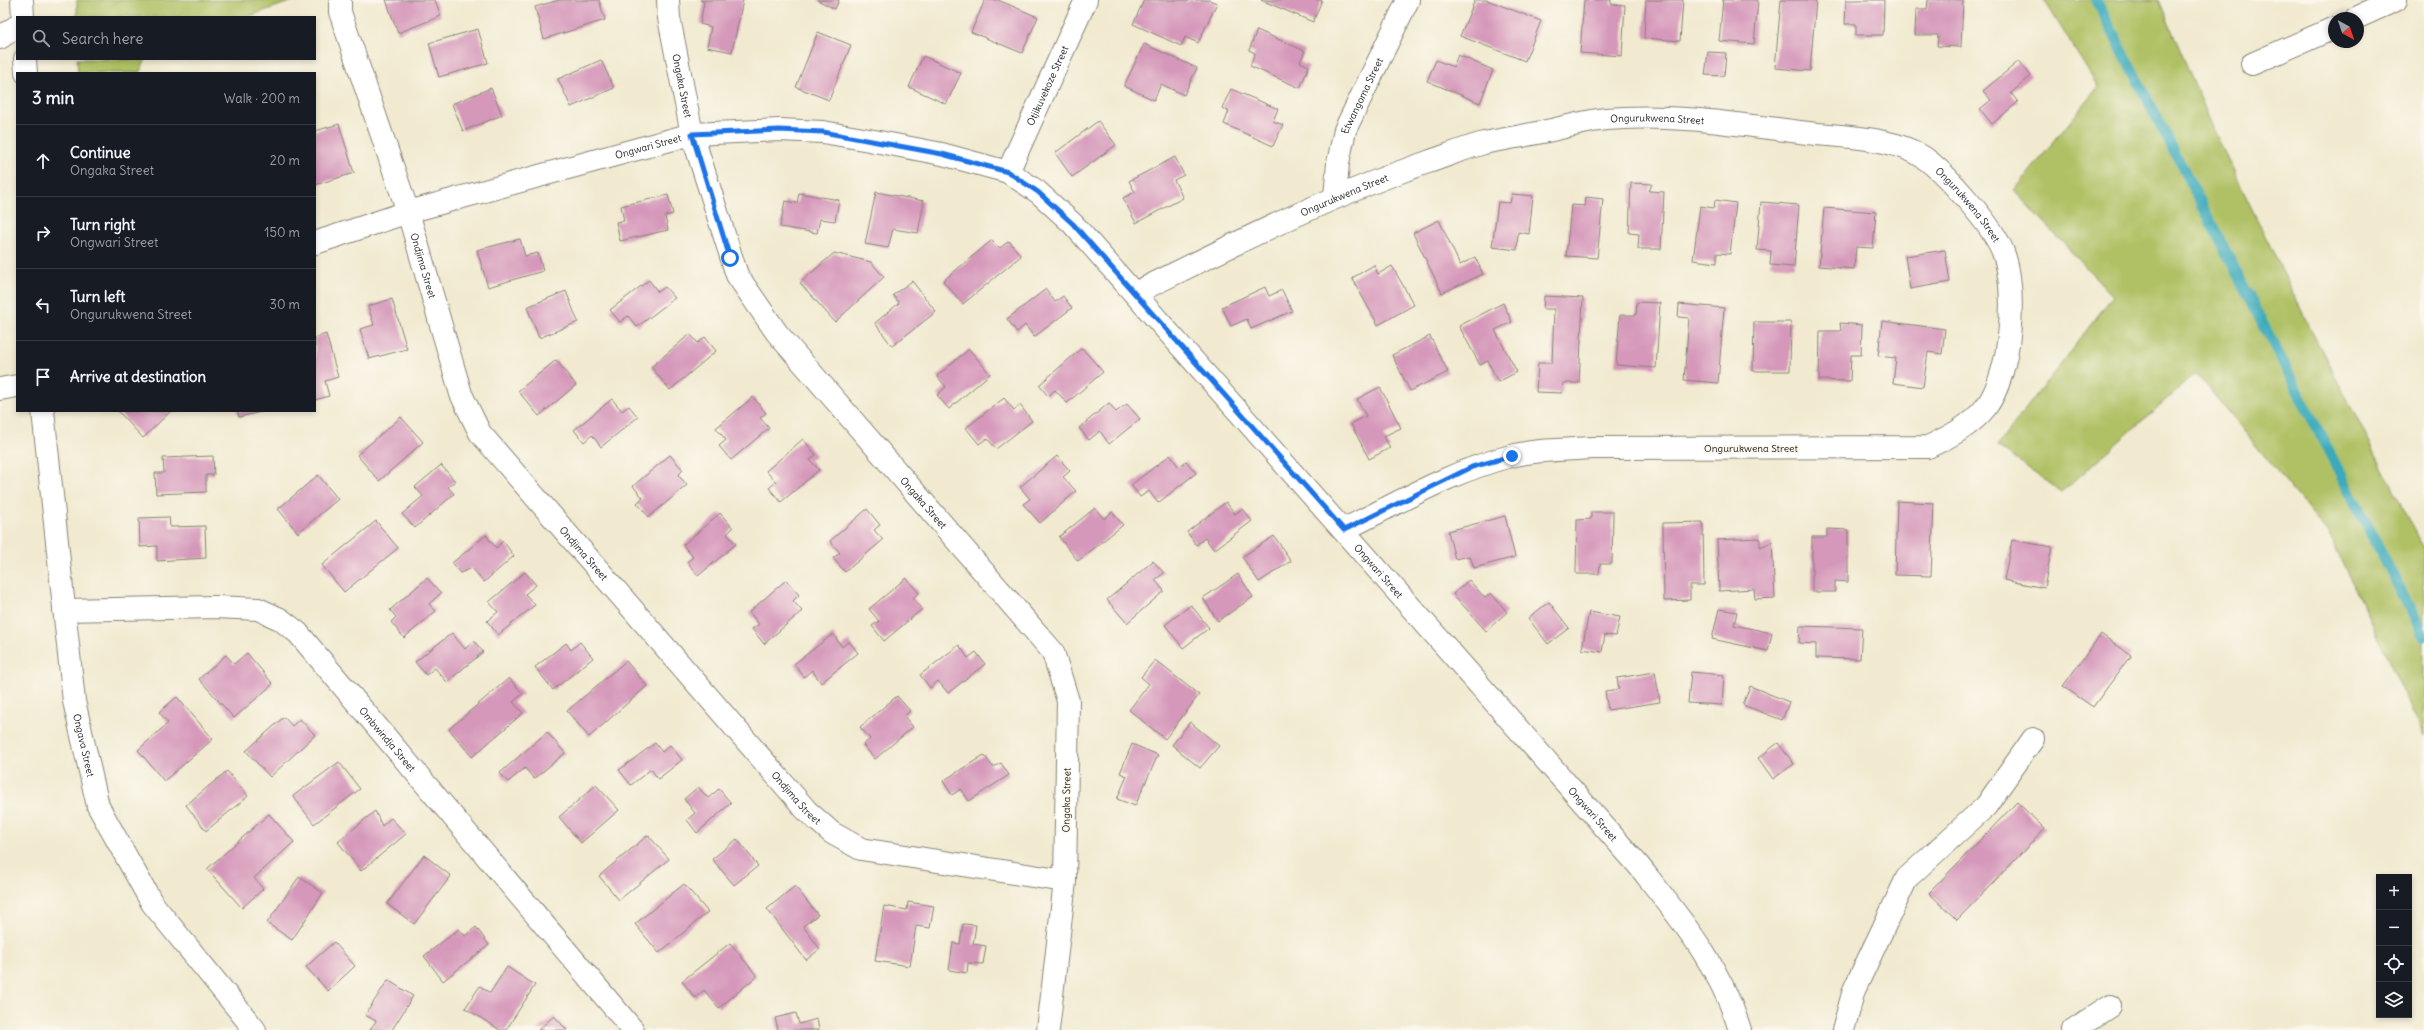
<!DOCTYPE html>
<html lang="en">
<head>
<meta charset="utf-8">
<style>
	body { margin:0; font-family:Delius,sans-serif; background:#242831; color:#f1f3f6 }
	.controls { position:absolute; right:12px; bottom:12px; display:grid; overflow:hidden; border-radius:0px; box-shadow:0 2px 6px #0003 }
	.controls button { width:36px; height:36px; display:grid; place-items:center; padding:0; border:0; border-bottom:1px solid #363941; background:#171b24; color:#f1f3f6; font:20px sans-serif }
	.compass { position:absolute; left:2328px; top:12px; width:36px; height:36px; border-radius:50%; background:#171b24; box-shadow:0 2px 6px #0003; rotate:140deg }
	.stop { position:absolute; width:12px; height:12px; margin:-9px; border:3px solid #1a73e8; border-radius:50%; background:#fff }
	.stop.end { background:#1a73e8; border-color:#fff; box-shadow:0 1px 4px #0008 }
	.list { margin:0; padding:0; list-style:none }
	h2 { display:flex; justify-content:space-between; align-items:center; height:52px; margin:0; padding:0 16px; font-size:17px }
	h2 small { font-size:13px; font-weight:400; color:#9ea1a6 }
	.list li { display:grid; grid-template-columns:26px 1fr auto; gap:12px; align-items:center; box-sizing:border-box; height:72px; padding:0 16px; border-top:1px solid #363941 }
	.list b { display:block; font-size:15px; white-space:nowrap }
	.list p { margin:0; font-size:13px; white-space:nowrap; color:#9ea1a6 }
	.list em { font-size:13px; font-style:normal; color:#9ea1a6 }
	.icon { flex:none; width:22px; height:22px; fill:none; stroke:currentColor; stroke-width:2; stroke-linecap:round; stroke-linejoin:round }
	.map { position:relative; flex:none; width:2424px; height:1030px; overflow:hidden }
	.search { position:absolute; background:#171b24; box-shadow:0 2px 6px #0003; left:16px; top:16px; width:300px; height:44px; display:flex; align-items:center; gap:10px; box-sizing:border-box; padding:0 14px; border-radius:0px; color:#9ea1a6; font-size:15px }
	.panel { position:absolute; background:#171b24; box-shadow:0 2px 6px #0003; left:16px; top:72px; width:300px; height:340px; border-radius:0px }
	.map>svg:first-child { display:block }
	.grass { fill:#b0c165; stroke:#666e40 }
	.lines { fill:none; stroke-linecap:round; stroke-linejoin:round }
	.stream { stroke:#3baaba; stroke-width:11 }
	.building { fill:#d597ba }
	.minor-casing { stroke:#868376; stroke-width:24 }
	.minor { stroke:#fff; stroke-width:22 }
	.route { stroke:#1a73e8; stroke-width:5 }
	.labels { text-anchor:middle; stroke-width:3; stroke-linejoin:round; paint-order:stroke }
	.street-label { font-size:10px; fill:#1c1c1c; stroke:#fbf7ec }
</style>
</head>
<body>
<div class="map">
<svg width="2424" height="1030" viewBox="0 0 2424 1030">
	<rect width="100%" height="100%" fill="#fbf7ec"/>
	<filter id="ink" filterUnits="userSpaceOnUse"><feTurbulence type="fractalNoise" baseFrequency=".025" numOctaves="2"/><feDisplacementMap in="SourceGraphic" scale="8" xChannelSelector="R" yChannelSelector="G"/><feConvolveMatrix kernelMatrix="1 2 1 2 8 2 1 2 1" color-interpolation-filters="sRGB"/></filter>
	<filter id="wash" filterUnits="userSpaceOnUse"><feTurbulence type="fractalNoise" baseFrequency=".012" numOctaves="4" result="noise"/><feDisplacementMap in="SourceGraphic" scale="16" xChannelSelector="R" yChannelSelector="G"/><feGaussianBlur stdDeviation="0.9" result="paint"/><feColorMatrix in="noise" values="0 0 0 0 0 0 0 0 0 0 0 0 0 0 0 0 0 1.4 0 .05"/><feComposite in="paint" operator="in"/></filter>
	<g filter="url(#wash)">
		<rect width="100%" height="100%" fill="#f1ead0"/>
		<!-- grass -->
		<path class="grass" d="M77,0H295L247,17H77Z
			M2044,0H2159L2216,135L2308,324L2424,548V736L2329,534L2196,373L2062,492L1997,446L2113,296L2014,191L2098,87Z
			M77,59H146L139,73H78Z"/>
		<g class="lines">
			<!-- stream -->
			<path class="stream" d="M2096,0L2424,636"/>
		</g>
		<g id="blocks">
			<!-- building -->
			<path class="building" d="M386,0H435L441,16L398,33Z
				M559,0H599L605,20L544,39L535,7Z
				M700,0H743L732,52L707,47L711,27L700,24L704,2Z
				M817,0H839L835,9Z
				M985,0H998L1038,17L1022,53L971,32Z
				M1144,0H1183L1188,2L1189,0H1209L1217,3L1198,43L1185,37L1181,46L1133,24Z
				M1261,0H1322L1313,22Z
				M1475,0H1487L1541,21L1525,61L1460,36Z
				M1584,0H1611V4L1625,5L1622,56L1580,53Z
				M1646,0H1683L1680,41L1644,38Z
				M1723,0H1758L1754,44L1719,41Z
				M1781,0H1816L1810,71L1775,68Z
				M1846,0H1884L1883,35H1856V24H1845Z
				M1928,0H1963L1961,47L1937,46L1938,35H1915L1916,9H1927Z
				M478,29L488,63L439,77L429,43Z
				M1257,30L1305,51L1300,62L1309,66L1300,88L1250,66L1255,53L1249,50Z
				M818,32L851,45L829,100L796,87Z
				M1144,44L1197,68L1184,95L1161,84L1154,100L1124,86Z
				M1708,52L1726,53L1724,76L1705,75Z
				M1458,55L1493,70L1480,103L1427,81L1436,60L1453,67Z
				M923,56L961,73L946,104L909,87Z
				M601,60L614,88L571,107L558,79Z
				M2019,61L2031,76L2011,93L2018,102L1992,124L1980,109L1991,100L1983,91Z
				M491,88L502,115L463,131L452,104Z
				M1231,89L1278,109L1273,121L1283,125L1273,146L1224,124L1229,111L1222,108Z
				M1098,121L1116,145L1072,177L1055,153Z
				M339,124L354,173L315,185V131Z
				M1175,157L1184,175L1174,180L1183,198L1136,223L1123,198L1135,192L1129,181Z
				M1631,183L1652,184L1649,191L1664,192L1661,249H1638L1639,234L1629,233Z
				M876,192L924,201L918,233L893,229L888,248L865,244Z
				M799,193L839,200L835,221L820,219L817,233L780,227L785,201L797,203Z
				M1512,194L1533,196L1529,234L1518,232L1517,250L1492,247L1498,202L1510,203Z
				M668,195L673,214L665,216L668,230L620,241L616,222L624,221L621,206Z
				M1586,197L1603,199L1597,258L1566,256L1571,205L1585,206Z
				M1715,200L1736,203L1730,254L1717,253V263L1693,260L1700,206L1714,208Z
				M1761,202L1799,205L1794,267L1770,265L1771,251L1757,250Z
				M1824,208L1876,212L1873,248L1856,247L1854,269L1819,266Z
				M1439,220L1460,265L1475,257L1483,274L1442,293L1413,233Z
				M520,239L525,256L538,253L543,271L488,287L477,250Z
				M992,240L1000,248L1009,241L1021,256L963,304L943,281Z
				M1945,250L1950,282L1910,289L1905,256Z
				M834,253L871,262L884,277L835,322L800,283Z
				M1374,265L1378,274L1392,266L1414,305L1378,325L1352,278Z
				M649,280L658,292L665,287L675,298L637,327L628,316L620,322L610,310Z
				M912,281L936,312L892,346L875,323L899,303L893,295Z
				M1265,287L1269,296L1282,290L1292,311L1251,329L1247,319L1231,326L1222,307Z
				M1046,289L1055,302L1063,296L1072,308L1034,337L1025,325L1017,332L1007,319Z
				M566,291L578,322L539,338L527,307Z
				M1544,296L1583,298L1579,383H1563L1562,393L1536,392L1538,363H1552L1554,309H1543Z
				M392,299L407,349L369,359L360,329L374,325L368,306Z
				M1637,302L1660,303L1656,368L1616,365L1620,315H1636Z
				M1503,303L1512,322L1495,330L1517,372L1498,382L1488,361L1480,365L1459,326Z
				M1679,304L1724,308L1718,383L1684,380L1689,318L1678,317Z
				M1882,321L1945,329L1942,354L1928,352L1923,387L1893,383L1896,358L1878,356Z
				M1754,322H1791L1790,371H1753Z
				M1840,323L1862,325L1861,355H1851L1850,381L1819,380L1820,331H1841Z
				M326,334L338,377L325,381L329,396L315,400V338Z
				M690,334L698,343L705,337L716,351L670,390L651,367Z
				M1430,336L1448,372L1410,391L1392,355Z
				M1082,348L1103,372L1067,403L1055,390L1048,396L1039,385Z
				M969,349L990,374L949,409L937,395L946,387L937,376Z
				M556,360L576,385L539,416L518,391Z
				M1380,387L1401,428L1384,436L1390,448L1369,459L1351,424L1366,416L1357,399Z
				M753,397L766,413L760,418L769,428L731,460L719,446L726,440L716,428Z
				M1004,398L1014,410L1020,405L1032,421L996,449L987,438L979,444L966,428Z
				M612,399L622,411L629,406L638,417L601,447L592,435L584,442L574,430Z
				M1109,403L1116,412L1127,404L1140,419L1109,444L1100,431L1089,440L1079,428Z
				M118,411H171L143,438Z
				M237,411H261V412L239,417Z
				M401,417L423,442L379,481L357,455Z
				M803,439L816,455L810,460L819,470L781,502L769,488L776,482L766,471Z
				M670,455L683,470L678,475L687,485L649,517L637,503L643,498L633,486Z
				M1170,455L1179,467L1186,461L1196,473L1158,503L1149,491L1140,497L1131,485Z
				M213,456L214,475H206V492L156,494L155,473H164L163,458Z
				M1057,456L1070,471L1063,477L1076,491L1040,523L1023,504L1030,499L1020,487Z
				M441,465L455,481L448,487L454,494L415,528L402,514L423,496L415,487Z
				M318,475L338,499L298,533L278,509Z
				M1897,501L1934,503L1931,576L1895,575Z
				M1226,502L1235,514L1242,509L1252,521L1214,550L1205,538L1196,545L1187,532Z
				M1095,508L1104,519L1112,512L1123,525L1078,561L1059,537Z
				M867,509L880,525L874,530L883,540L845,572L833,558L840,553L830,541Z
				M1591,512H1613L1612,564H1600L1599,574H1576L1577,520L1591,519Z
				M720,513L733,528L727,534L736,544L698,576L687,562L693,557L683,545Z
				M1505,516L1515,557L1474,568L1470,556L1455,559L1448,531Z
				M169,517L170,527L205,526L206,558L157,561V546L140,547L139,518Z
				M376,521L398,548L344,592L322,565Z
				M1703,522L1704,585H1690V600L1664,601L1663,523Z
				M1827,529L1848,530V582L1835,581V592H1812V537H1827Z
				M486,535L496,548L503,541L514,556L484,582L472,568L460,573L452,563Z
				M1274,536L1291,561L1259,582L1242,557Z
				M1760,538V547L1772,542L1775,598L1755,599L1754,589L1719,591L1717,540Z
				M2012,540L2052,547L2044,588L2004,580Z
				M1153,561L1164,573L1155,580L1164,591L1127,623L1107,600Z
				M525,572L536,585L525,594L535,605L498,635L487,621L498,612L489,602Z
				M1238,574L1253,597L1218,621L1203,598Z
				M427,578L441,593L429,604L436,611L404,638L391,622L396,617L390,610Z
				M906,578L919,593L913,598L922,609L884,641L872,626L879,621L869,609Z
				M786,580L799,595L793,601L802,611L764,644L752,629L759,624L749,612Z
				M1469,580L1485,598L1491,593L1507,612L1486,631L1453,594Z
				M1549,602L1569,628L1548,644L1528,618Z
				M1191,605L1209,628L1183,648L1165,625Z
				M1719,609L1737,612L1734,625L1772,633L1768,651L1712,639Z
				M1589,612L1620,617L1616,636L1605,635L1602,652L1582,649Z
				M1800,626L1862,628L1860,659L1816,658V644L1799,643Z
				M452,633L465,649L474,641L483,652L447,682L435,668L426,675L415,662Z
				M833,634L842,647L849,641L858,653L821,683L812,670L804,677L794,664Z
				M2101,634L2131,655L2093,707L2063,686Z
				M580,642L593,658L553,690L535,667L566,643L571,650Z
				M959,645L968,658L976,652L985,664L948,693L938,681L930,688L920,675Z
				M247,653L273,684L234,718L199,679L226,655L234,664Z
				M1155,660L1199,695L1165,739L1129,710L1149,684L1141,677Z
				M626,661L647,686L589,737L567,711Z
				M1655,672L1660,702L1608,710L1605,691L1619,689L1617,678Z
				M1691,672L1724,675L1722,705L1688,703Z
				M509,678L523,694L513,702L523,713L472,757L449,729Z
				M1750,686L1789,702L1782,720L1743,705Z
				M897,696L910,711L904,716L913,727L875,759L863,745L870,739L860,727Z
				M177,697L213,739L164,781L138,750L168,723L159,712Z
				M284,717L292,726L300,719L315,735L270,777L246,751Z
				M1190,722L1219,746L1200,768L1172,745Z
				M547,732L565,753L534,779L525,768L508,782L500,773Z
				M655,743L662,752L670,745L682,760L658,779L651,769L631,785L619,770Z
				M1778,743L1794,764L1773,779L1758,758Z
				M1132,744L1158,755L1135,806L1117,799L1127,776L1120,773Z
				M984,755L993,767L1001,763L1009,775L969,801L961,789L952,795L943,781Z
				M339,762L360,789L314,824L293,796Z
				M227,771L248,796L206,831L186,805Z
				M596,785L619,810L581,843L559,817Z
				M698,787L708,798L719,789L731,803L697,833L687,820L695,813L684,799Z
				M2017,802L2045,829L1957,920L1929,893Z
				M375,811L382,826L391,818L406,834L361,871L338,842Z
				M269,814L294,842L254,878L263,889L242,908L207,869Z
				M648,835L669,859L619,900L599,876Z
				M737,839L758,866L734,885L712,859Z
				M424,855L451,876L414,924L387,904Z
				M299,877L323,893L292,940L267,923Z
				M684,884L708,912L659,953L635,924Z
				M795,886L818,915L803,926L820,949L806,960L767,909Z
				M908,902L934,906L930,928L916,926L910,966L875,961L884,906L907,910Z
				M963,924L976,925L973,944L986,946L983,964L968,963L967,973L949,970L953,943L960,944Z
				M476,927L489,945L443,981L424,956L459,929L465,936Z
				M334,942L355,966L328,991L306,967Z
				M730,943L757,976L719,1008L704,990L695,998L682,981Z
				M507,967L535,985L506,1030H500L465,1008L480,986L490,993Z
				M388,980L413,996L392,1030H370L376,1021L365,1015Z
				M796,1013L799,1024L817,1019L819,1030H778L775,1018Z
				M554,1016L567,1030H538Z"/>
		</g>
	</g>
	<g filter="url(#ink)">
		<use href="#blocks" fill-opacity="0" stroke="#868376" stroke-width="1"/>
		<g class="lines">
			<!-- minor casing -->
			<g class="minor-casing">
				<g id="minor">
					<path d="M22,0L23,17"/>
					<path id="s1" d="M340,0V12L408,212L461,394L480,433L807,811L832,833L861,849L1065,881"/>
					<path id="s2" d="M668,0L669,18L692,134L737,275L777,333L1053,652L1068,701L1065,881L1048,1030"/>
					<path d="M2356,18L2396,0"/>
					<path d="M0,38L17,26"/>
					<path d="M25,59L26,73"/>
					<path d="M2252,64L2334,28"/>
					<path id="s3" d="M1008,172L1086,0"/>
					<path id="s4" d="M1335,197L1338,163L1345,130L1408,0"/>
					<path id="s5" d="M315,243L408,212L692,134L779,130L823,132L869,140L942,154L1008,172L1038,192L1073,224L1639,866C1680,918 1720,965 1740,1030"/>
					<path id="s6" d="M1135,293C1231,246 1326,197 1428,162C1446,156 1465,148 1484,143C1503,139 1523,136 1542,132C1563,128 1585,121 1606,119C1673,113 1742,125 1808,133C1843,137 1893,137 1923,157C1945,172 1994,227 2003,252C2018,290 2011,374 1986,407C1971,426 1949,437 1928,447L1593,448C1566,450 1538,449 1511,456C1452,471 1398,503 1343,530"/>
					<path d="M0,389L17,386"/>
					<path id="s7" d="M43,411L74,701L98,806L152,903L255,1030"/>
					<path id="s8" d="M64,610L216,607L258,609L280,619L298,633L633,1030"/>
					<path d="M1843,1030L1854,990L1907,878L1986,806L2033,739"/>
					<path d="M2073,1030L2110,1006"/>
				</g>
			</g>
			<!-- minor -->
			<use href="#minor" class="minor"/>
		</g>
	</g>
	<g class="lines" filter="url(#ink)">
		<!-- route -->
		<path class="route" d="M730,258L692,134L779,130L823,132L942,154L1008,172L1038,192L1073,224L1344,530L1472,467L1512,456"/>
	</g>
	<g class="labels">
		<!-- street labels -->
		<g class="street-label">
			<text dy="4" stroke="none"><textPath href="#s2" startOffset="87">Ongaka Street</textPath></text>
			<text dy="4" stroke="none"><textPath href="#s3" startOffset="95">Otjikuvekoze Street</textPath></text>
			<text dy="4" stroke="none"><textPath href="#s4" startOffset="106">Etwangoma Street</textPath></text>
			<text dy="4" stroke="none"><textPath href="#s6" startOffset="556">Ongurukwena Street</textPath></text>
			<text dy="4" stroke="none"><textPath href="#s5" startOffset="347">Ongwari Street</textPath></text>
			<text dy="4" stroke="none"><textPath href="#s6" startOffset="231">Ongurukwena Street</textPath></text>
			<text dy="4" stroke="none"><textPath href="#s6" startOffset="892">Ongurukwena Street</textPath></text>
			<text dy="4" stroke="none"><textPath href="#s1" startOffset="279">Ondjima Street</textPath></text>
			<text x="1751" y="452">Ongurukwena Street</text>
			<text dy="4" stroke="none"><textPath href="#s2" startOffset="579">Ongaka Street</textPath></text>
			<text dy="4" stroke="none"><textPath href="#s1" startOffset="615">Ondjima Street</textPath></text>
			<text dy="4" stroke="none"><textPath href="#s5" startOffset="1259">Ongwari Street</textPath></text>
			<text dy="4" stroke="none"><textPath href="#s8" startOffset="380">Ombwindja Street</textPath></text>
			<text dy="4" stroke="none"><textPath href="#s7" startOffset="337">Ongava Street</textPath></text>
			<text dy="4" stroke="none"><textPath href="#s1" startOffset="939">Ondjima Street</textPath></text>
			<text transform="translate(1066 800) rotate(-89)" y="4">Ongaka Street</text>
			<text dy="4" stroke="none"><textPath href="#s5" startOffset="1583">Ongwari Street</textPath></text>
		</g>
	</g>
</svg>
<div class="controls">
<button>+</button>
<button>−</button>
<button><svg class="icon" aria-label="locate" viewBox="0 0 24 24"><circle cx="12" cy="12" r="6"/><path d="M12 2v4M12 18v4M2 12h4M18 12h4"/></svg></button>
<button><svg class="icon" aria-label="layers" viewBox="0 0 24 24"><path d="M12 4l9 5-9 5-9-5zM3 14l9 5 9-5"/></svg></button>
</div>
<svg class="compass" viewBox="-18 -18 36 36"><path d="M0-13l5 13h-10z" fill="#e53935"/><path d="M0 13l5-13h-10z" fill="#9ea1a6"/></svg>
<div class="stop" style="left:730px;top:258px"></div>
<div class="stop end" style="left:1512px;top:456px"></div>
<div class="search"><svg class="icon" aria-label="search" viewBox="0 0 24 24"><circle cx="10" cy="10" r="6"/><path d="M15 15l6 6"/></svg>Search here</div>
<section class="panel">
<h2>3 min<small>Walk · 200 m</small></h2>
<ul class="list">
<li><svg class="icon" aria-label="ahead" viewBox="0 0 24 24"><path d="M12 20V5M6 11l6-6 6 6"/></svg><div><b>Continue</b><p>Ongaka Street</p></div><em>20 m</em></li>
<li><svg class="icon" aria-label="right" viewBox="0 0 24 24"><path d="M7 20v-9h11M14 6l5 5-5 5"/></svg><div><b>Turn right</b><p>Ongwari Street</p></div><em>150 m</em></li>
<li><svg class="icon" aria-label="left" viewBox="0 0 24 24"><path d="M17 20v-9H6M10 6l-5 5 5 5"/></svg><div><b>Turn left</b><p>Ongurukwena Street</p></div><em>30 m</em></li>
<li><svg class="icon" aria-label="arrive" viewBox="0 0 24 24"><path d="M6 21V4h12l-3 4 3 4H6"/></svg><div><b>Arrive at destination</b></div></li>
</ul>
</section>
</div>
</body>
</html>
